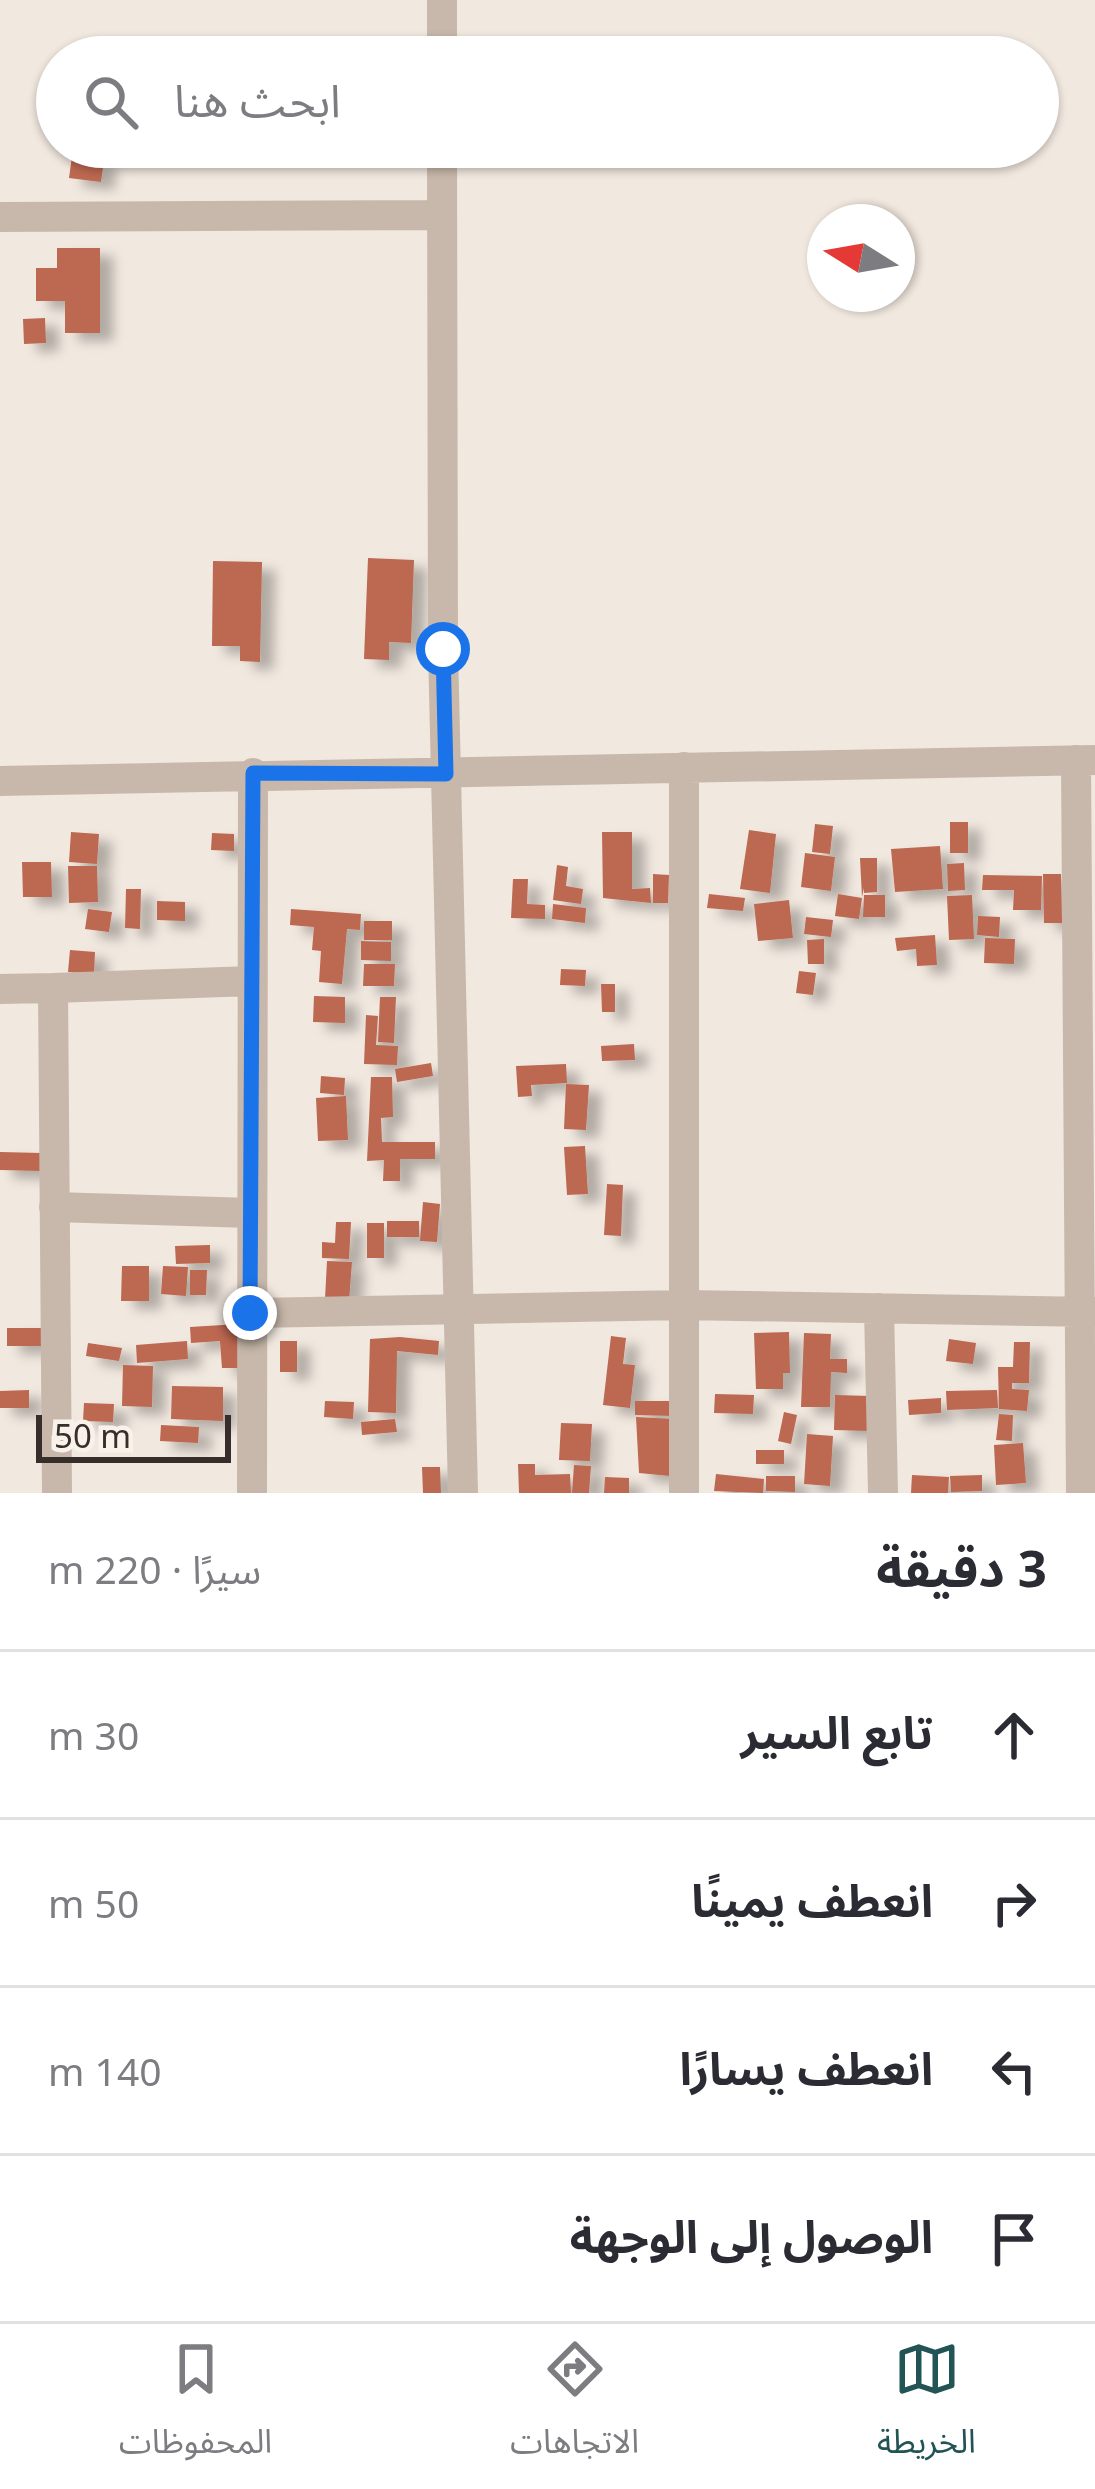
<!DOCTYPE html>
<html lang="ar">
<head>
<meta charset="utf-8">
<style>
	body { margin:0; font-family:"Noto Sans","Noto Sans Arabic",sans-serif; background:#f2f2f3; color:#2b2b33; direction:rtl }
	.compass { position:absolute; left:807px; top:204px; width:108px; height:108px; border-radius:50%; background:#fff; box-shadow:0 3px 9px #0004; rotate:281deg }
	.scale { position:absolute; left:36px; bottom:30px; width:195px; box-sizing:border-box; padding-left:12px; border:6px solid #372d2a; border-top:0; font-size:33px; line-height:42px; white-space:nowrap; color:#372d2a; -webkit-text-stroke:9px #f9f2eb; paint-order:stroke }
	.stop { position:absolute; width:36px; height:36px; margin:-27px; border:9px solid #1a73e8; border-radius:50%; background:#fff }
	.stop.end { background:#1a73e8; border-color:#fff; box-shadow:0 3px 12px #0008 }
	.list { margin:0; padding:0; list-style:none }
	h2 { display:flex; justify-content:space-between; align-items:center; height:156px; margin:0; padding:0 48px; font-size:51px }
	h2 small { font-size:39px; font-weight:400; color:#7c7c81 }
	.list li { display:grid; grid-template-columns:78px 1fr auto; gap:36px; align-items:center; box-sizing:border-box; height:168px; padding:0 48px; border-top:3px solid #e1e1e2 }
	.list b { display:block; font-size:45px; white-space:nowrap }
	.list em { font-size:39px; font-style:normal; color:#7c7c81 }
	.icon { flex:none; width:66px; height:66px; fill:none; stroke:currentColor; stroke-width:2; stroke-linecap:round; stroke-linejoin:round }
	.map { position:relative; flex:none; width:1095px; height:1493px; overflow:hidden; direction:ltr }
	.search { position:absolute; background:#fff; box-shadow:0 3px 9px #0004; left:36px; right:36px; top:36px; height:132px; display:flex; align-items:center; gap:30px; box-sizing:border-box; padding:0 42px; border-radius:66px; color:#7c7c81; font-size:45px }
	.sheet { height:828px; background:#fff }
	nav { display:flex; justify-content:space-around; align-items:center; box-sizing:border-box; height:168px; border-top:3px solid #e1e1e2; background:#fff; font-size:33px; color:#7c7c81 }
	nav a { display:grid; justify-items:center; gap:6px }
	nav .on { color:#225455 }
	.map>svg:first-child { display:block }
	.building { fill:#bd6751; filter:url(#shadow) }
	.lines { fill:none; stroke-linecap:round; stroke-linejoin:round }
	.minor { stroke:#c8b8ab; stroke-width:30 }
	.route { stroke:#1a73e8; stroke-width:15 }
</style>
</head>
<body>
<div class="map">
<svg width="1095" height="1493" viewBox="0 0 1095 1493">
	<defs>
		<filter id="shadow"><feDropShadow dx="13" dy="8" stdDeviation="6" flood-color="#0004"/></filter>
	</defs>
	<rect width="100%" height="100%" fill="#f1e8df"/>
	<!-- building -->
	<path class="building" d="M72,156L104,160L101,182L69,178Z
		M57,248H100V333H65V301H36V268H57Z
		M45,318L46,343L24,344L23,319Z
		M368,558L414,560L411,643L389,642V660L364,659Z
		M213,561L262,562L260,662L240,661V646H212Z
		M950,822H968V853H950Z
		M815,824L833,826L830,854L812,852Z
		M749,830L776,834L770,893L740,889Z
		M71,832L99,834L97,864L69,862Z
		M602,832H632V889L650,888L651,903L603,898Z
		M212,833L234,834V851L211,850Z
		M940,846L943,889L895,892L891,849Z
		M805,853L835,857L831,891L801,887Z
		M860,858H877V892L864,893V888L862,897Z
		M22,862H51L52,897H23Z
		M964,863L965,890L948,891L947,864Z
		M557,865L568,867L566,886L583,889L581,904L553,900Z
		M68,866H97L98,902L69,903Z
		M653,874L669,875L668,903H653Z
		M1043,874H1061L1062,923H1044Z
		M983,875L1042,876L1041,910H1013L1014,890H982Z
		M513,879H528L527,904L545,905V919L511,918Z
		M126,889H141L140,929L125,928Z
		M709,894L745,898L743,911L707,908Z
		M838,894L862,898L859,919L835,916Z
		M864,895H885V917H863Z
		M972,895L974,939L949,940L947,896Z
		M789,900L793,938L758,941L754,904Z
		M157,901L185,902V921L157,920Z
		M553,904L586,908L585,923L552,919Z
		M88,909L112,912L109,932L85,929Z
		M291,909L361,914L360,930L347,929L342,984L319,982L321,951L312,950L314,927L290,925Z
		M978,916L1000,917L999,937L977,935Z
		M806,917L833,920L831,937L804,934Z
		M364,921H392V940H364Z
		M935,935L937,965L917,966L916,949L897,951L895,938Z
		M985,938L1015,939L1014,964L984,963Z
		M824,939V964H808L807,940Z
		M361,941L391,942V961L361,960Z
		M70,950L95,952L94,974L68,972Z
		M364,964H395L394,986H363Z
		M561,969L586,970L585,986L560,985Z
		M799,971L816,973L813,995L796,993Z
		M601,984H615V1012H602Z
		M314,996L345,997V1023L313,1022Z
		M380,997H396L394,1043L378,1042Z
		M366,1015L378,1016L376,1045L398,1046L397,1065L364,1064Z
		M634,1044L635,1060L602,1061L601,1046Z
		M431,1063L433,1076L397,1082L395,1069Z
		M566,1064L567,1083L531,1085L532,1096L518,1097L516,1066Z
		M321,1076L345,1078L344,1095L320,1093Z
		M371,1077H392L393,1117L381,1118L382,1142H435V1159H400V1181H383L384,1160L367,1161Z
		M566,1084L589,1085L586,1130L564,1129Z
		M346,1096L348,1140L318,1141L316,1098Z
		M585,1146L588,1194L567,1195L564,1147Z
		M0,1152L41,1153V1171L0,1170Z
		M607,1184L623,1185L621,1236L604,1235Z
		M423,1202L440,1204L437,1242L420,1241Z
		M387,1221H419V1237H387Z
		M336,1222H351L349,1259L322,1258V1242L335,1243Z
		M367,1223H384V1258H367Z
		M210,1245V1263L176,1264L175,1246Z
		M327,1261L352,1262L349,1301L325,1299Z
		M122,1266H149V1301H121Z
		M163,1266L188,1267L186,1296L161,1294Z
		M190,1270H207L206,1295H190Z
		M239,1324L240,1368H222L220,1341L191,1343L190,1327Z
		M7,1328H44V1346H7Z
		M789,1332L790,1373H783V1389H756L754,1333Z
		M804,1333L831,1334L830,1359H847V1373L831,1372L830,1407H801Z
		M611,1336L626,1338L623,1364L635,1365L630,1408L603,1405Z
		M400,1337L439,1341L438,1355L397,1351L396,1413L368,1412L370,1339Z
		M949,1339L976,1343L973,1364L946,1361Z
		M187,1341L188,1359L137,1363L136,1345Z
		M280,1341H297V1372H280Z
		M1014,1342H1030L1029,1383H1012V1389L1029,1390L1027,1411L999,1409L998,1367H1013Z
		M88,1343L122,1348L119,1361L86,1356Z
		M123,1365L153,1366L152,1407L122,1406Z
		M172,1386L223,1387V1421L171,1419Z
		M29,1390V1408H0V1391Z
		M997,1390L998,1408L947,1410L946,1391Z
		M715,1394L754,1395L753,1414L714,1413Z
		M835,1395L871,1396L870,1431L834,1430Z
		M941,1398V1413L909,1415L908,1400Z
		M325,1401L354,1402L353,1419L324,1417Z
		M635,1401H674V1416L635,1415Z
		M84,1403L114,1404L113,1422L83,1421Z
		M784,1412L797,1415L791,1444L778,1441Z
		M999,1414L1013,1415L1012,1441L996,1440Z
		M636,1417L674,1419L670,1476L639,1473Z
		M395,1419L397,1432L362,1435L361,1422Z
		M561,1423L592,1424L590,1461L559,1460Z
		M161,1425L199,1427L198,1443L160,1441Z
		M807,1434L833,1436L830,1486L804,1484Z
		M1023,1443L1026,1483L996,1485L994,1445Z
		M756,1450H784V1464H756Z
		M518,1464H535V1475L570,1474L571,1493H519Z
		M574,1465L591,1466L589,1493H572Z
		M422,1467H440L441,1493H423Z
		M716,1474L764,1479L763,1493L714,1491Z
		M912,1475L949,1477L948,1493H911Z
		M982,1475V1491L951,1492L950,1476Z
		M766,1476H795V1492L766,1491Z
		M605,1477L629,1478V1493H604Z"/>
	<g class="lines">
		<!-- minor -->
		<path class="minor" d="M442,0V57
			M442,147L443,649L463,1493
			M0,217L442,215
			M1076,760L1081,1493
			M684,767V1493
			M0,781L1095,760
			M53,988L252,981
			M0,989L53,988L57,1493
			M54,1207L251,1213
			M879,1308L883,1493
			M251,1313L683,1305L1095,1312
			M252,1493L253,773"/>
	</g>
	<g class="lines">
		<!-- route -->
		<path class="route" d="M250,1313L253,773L446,774L443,649"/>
	</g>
</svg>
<svg class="compass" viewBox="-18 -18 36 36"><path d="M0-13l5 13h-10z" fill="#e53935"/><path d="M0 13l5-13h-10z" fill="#7c7c81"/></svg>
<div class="scale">50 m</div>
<div class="stop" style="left:443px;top:649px"></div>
<div class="stop end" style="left:250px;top:1313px"></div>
<div class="search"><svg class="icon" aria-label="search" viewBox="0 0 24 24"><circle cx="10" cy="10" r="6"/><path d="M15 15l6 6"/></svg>ابحث هنا</div>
</div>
<section class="sheet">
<h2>3 دقيقة<small>سيرًا · 220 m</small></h2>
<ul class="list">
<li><svg class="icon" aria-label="ahead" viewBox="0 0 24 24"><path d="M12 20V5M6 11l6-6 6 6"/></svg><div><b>تابع السير</b></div><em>30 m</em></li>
<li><svg class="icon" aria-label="right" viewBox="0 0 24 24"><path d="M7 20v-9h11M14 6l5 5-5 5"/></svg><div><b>انعطف يمينًا</b></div><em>50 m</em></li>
<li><svg class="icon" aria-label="left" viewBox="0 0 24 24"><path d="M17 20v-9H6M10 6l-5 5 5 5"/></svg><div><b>انعطف يسارًا</b></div><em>140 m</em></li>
<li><svg class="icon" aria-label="arrive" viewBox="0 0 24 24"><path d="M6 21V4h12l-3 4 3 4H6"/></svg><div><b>الوصول إلى الوجهة</b></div></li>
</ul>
</section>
<nav>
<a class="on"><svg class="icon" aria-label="map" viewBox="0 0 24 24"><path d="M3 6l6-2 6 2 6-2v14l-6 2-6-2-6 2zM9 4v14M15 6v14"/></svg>الخريطة</a>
<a><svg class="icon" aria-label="directions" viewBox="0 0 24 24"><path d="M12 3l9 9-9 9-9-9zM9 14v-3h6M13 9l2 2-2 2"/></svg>الاتجاهات</a>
<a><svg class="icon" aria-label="saved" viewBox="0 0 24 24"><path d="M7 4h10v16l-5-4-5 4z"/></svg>المحفوظات</a>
</nav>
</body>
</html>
